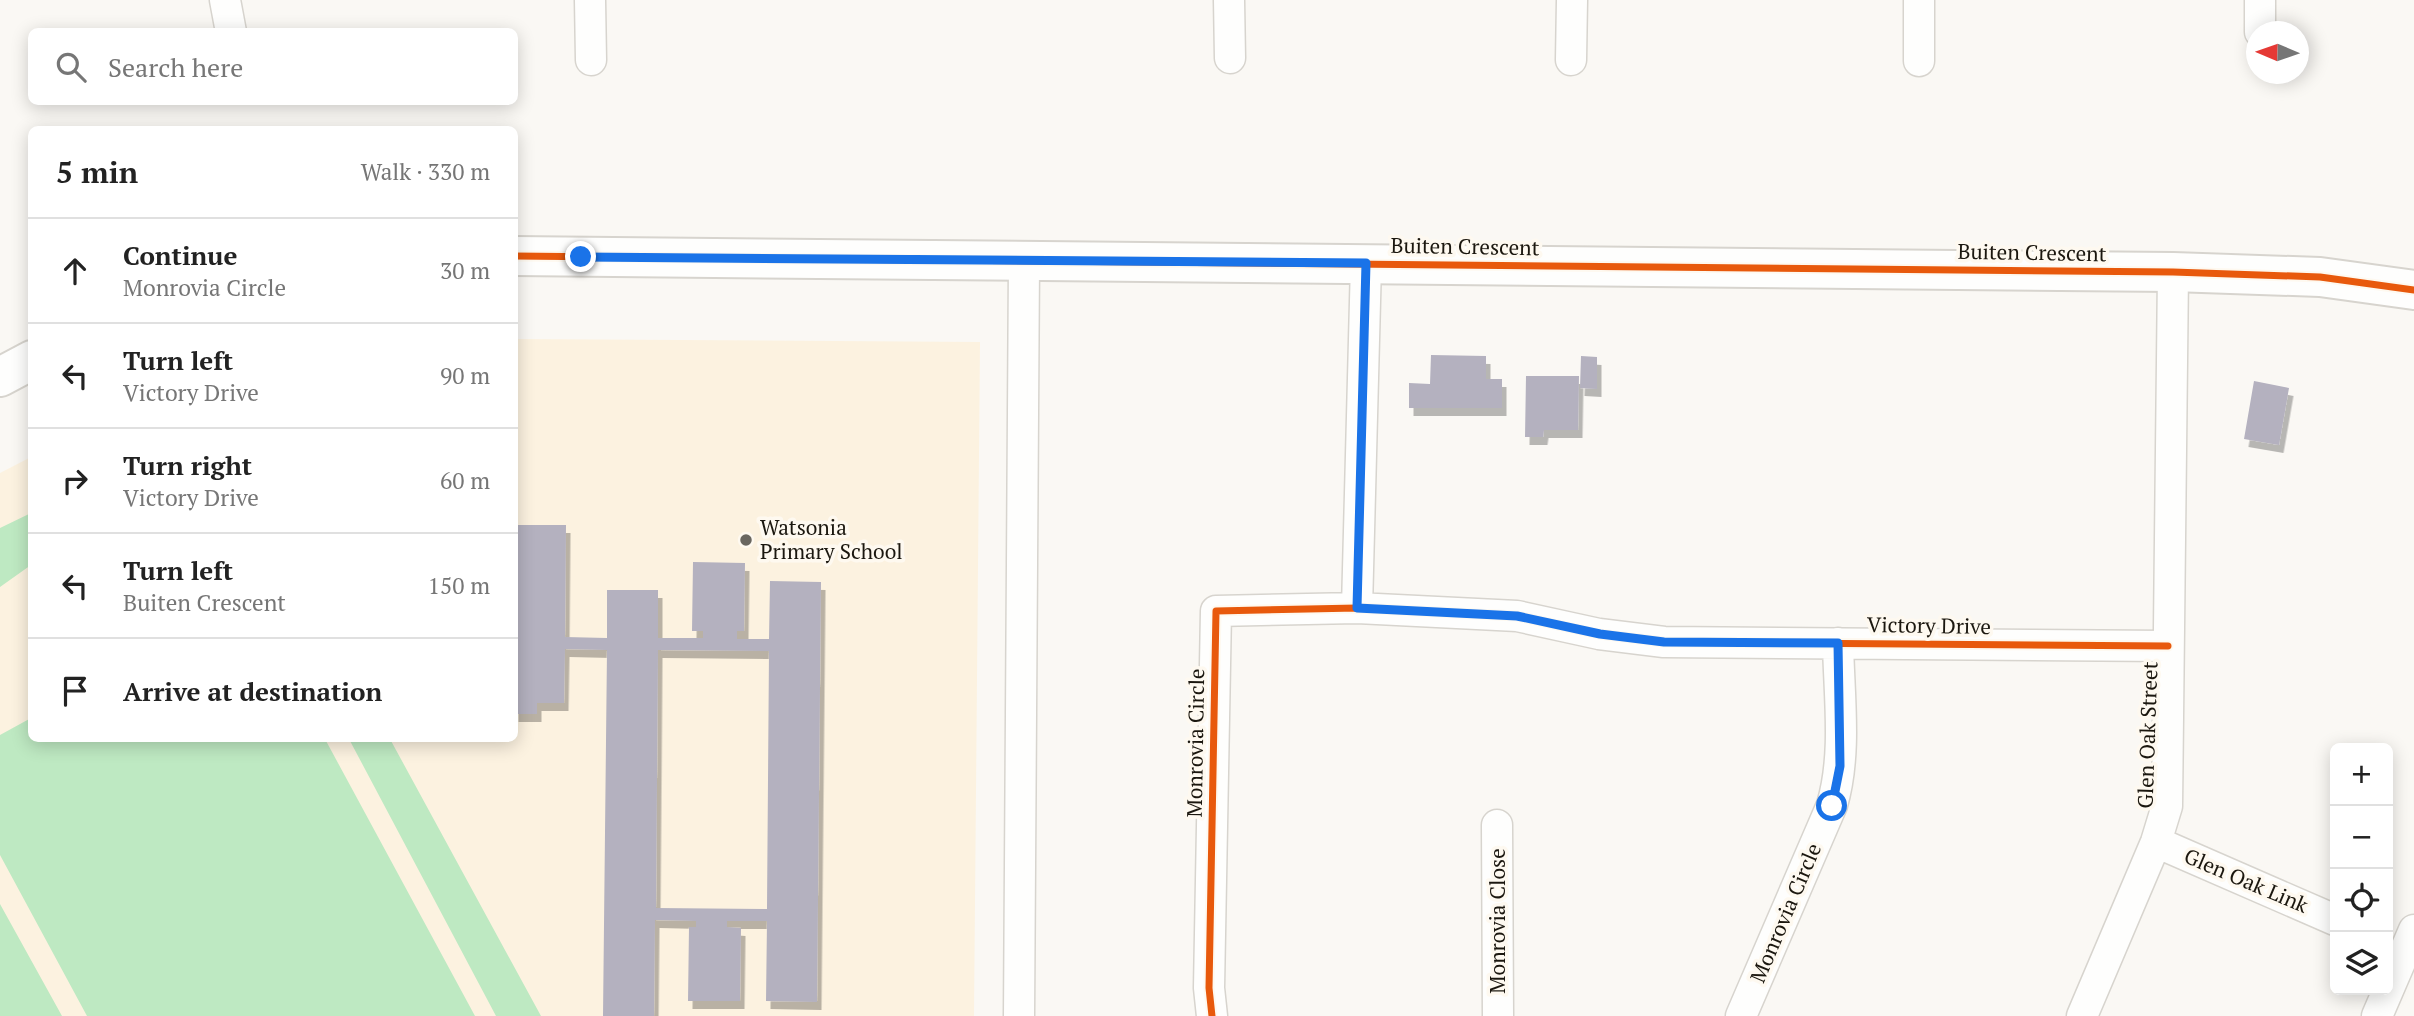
<!DOCTYPE html>
<html lang="en">
<head>
<meta charset="utf-8">
<style>
	body { margin:0; font-family:"PT Serif",serif; background:#f2f2f2; color:#222 }
	.controls { position:absolute; right:21px; bottom:21px; display:grid; overflow:hidden; border-radius:10px; box-shadow:0 4px 18px #0003 }
	.controls button { width:63px; height:63px; display:grid; place-items:center; padding:0; border:0; border-bottom:2px solid #e0e0e0; background:#fff; color:#222; font:35px sans-serif }
	.compass { position:absolute; left:2246px; top:21px; width:63px; height:63px; border-radius:50%; background:#fff; box-shadow:0 4px 18px #0003; rotate:272deg }
	.stop { position:absolute; width:21px; height:21px; margin:-16px; border:5px solid #1a73e8; border-radius:50%; background:#fff }
	.stop.end { background:#1a73e8; border-color:#fff; box-shadow:0 2px 7px #0008 }
	.list { margin:0; padding:0; list-style:none }
	h2 { display:flex; justify-content:space-between; align-items:center; height:91px; margin:0; padding:0 28px; font-size:30px }
	h2 small { font-size:23px; font-weight:400; color:#767676 }
	.list li { display:grid; grid-template-columns:46px 1fr auto; gap:21px; align-items:center; box-sizing:border-box; height:105px; padding:0 28px; border-top:2px solid #e0e0e0 }
	.list b { display:block; font-size:26px; white-space:nowrap }
	.list p { margin:0; font-size:23px; white-space:nowrap; color:#767676 }
	.list em { font-size:23px; font-style:normal; color:#767676 }
	.icon { flex:none; width:38px; height:38px; fill:none; stroke:currentColor; stroke-width:2; stroke-linecap:round; stroke-linejoin:round }
	.map { position:relative; flex:none; width:2414px; height:1016px; overflow:hidden }
	.search { position:absolute; background:#fff; box-shadow:0 4px 18px #0003; left:28px; top:28px; width:490px; height:77px; display:flex; align-items:center; gap:18px; box-sizing:border-box; padding:0 24px; border-radius:10px; color:#767676; font-size:26px }
	.panel { position:absolute; background:#fff; box-shadow:0 4px 18px #0003; left:28px; top:126px; width:490px; height:616px; border-radius:10px }
	.map>svg:first-child { display:block }
	.built { fill:#fcf2e0 }
	.pitch { fill:#bee9c2 }
	.building { fill:#b4b1bf; fill-rule:evenodd; filter:url(#shadow) }
	.lines { fill:none; stroke-linecap:round; stroke-linejoin:round }
	.street-casing { stroke:#d7d4ce; stroke-width:33 }
	.secondary-casing { stroke:#d7d4ce; stroke-width:42 }
	.street { stroke:#fefefd; stroke-width:30 }
	.secondary { stroke:#fefefd; stroke-width:38 }
	.cycleway-casing { stroke:#fef9f0; stroke-width:11 }
	.cycleway { stroke:#e8590c; stroke-width:7 }
	.route { stroke:#1a73e8; stroke-width:9 }
	.poi-dot { fill:#69665f; stroke:#fef9f0; stroke-width:2.5 }
	.labels { text-anchor:middle; stroke-width:7; stroke-linejoin:round; paint-order:stroke }
	.street-label { font-size:21px; fill:#1b170f; stroke:#fef9f0 }
	.poi-label { font-size:21px; fill:#1b170f; stroke:#fef9f0; text-anchor:start }
</style>
</head>
<body>
<div class="map">
<svg width="2414" height="1016" viewBox="0 0 2414 1016">
	<defs>
		<filter id="shadow"><feDropShadow dx="4.5" dy="8" stdDeviation="0" flood-color="#0004"/></filter>
	</defs>
	<rect width="100%" height="100%" fill="#faf8f4"/>
	<!-- built -->
	<path class="built" d="M515,339L980,342L974,1016H0V473L31,457L32,738H514Z"/>
	<!-- pitch -->
	<path class="pitch" d="M31,513V565L0,587V528Z
		M31,718L32,738L325,739L475,1016H87L0,855V735Z
		M349,739H390L541,1016H496Z
		M0,904L62,1016H0Z"/>
	<!-- building -->
	<path class="building" d="M1431,355L1486,356V379H1502V408H1409V383L1430,384Z
		M1581,356L1597,357V389L1580,388Z
		M1526,376H1579L1578,430H1544L1543,437H1525Z
		M2254,381L2289,388L2279,445L2244,439Z
		M514,525H566L565,637L607,638V590H658V638H703V631H692L693,562L745,563L744,631H737V639H769L770,581L821,582L817,1002L766,1001L767,921H727V927L741,928L740,1001H688L689,927H696V921L655,920L654,1016H603L607,650L565,649L564,703H537V714H514ZM658,650L769,651L767,909L656,908Z"/>
	<g class="lines">
		<!-- street casing -->
		<g class="street-casing">
			<path id="street" d="M225,0L231,32
				M590,0L591,60
				M1229,0L1230,58
				M2260,32V0
				M1571,60L1572,0
				M1919,61V0
				M1357,608L1366,263
				M1497,825L1498,1016
				M2156,842L2335,920
				M1019,1016L1024,262
				M1212,1016L1209,988L1216,611L1357,608L1517,616L1599,634L1664,642L2168,646
				M1741,1016L1832,805C1847,754 1839,696 1838,643
				M2082,1016L2156,842L2167,806L2173,272
				M2377,1016L2414,930"/>
		</g>
		<!-- secondary casing -->
		<g class="secondary-casing">
			<path id="secondary" d="M514,256L2173,272L2320,277L2414,290
				M0,377L32,360"/>
		</g>
		<!-- street -->
		<use href="#street" class="street"/>
		<!-- secondary -->
		<use href="#secondary" class="secondary"/>
		<!-- cycleway casing -->
		<g class="cycleway-casing">
			<path id="cycleway" d="M514,256L2173,272L2320,277L2414,290
				M1212,1016L1209,988L1216,611L1357,608L1517,616L1599,634L1664,642L2168,646"/>
		</g>
		<!-- cycleway -->
		<use href="#cycleway" class="cycleway"/>
	</g>
	<g class="lines">
		<!-- route -->
		<path class="route" d="M581,257L1366,263L1357,608L1517,616L1600,634L1664,642L1838,643L1840,766L1832,806"/>
	</g>
	<!-- markers -->
	<circle class="poi-dot" cx="746" cy="540" r="7"/>
	<g class="labels">
		<!-- street labels -->
		<g class="street-label">
			<text transform="translate(1465 247) rotate(1)" y="7">Buiten Crescent</text>
			<text transform="translate(2032 253) rotate(1)" y="7">Buiten Crescent</text>
			<text transform="translate(1929 626) rotate(1)" y="7">Victory Drive</text>
			<text transform="translate(2148 735) rotate(-88)" y="7">Glen Oak Street</text>
			<text transform="translate(1196 743) rotate(-89)" y="7">Monrovia Circle</text>
			<text transform="translate(2246 881) rotate(23)" y="7">Glen Oak Link</text>
			<text transform="translate(1786 913) rotate(-67)" y="7">Monrovia Circle</text>
			<text transform="translate(1498 921) rotate(-90)" y="7">Monrovia Close</text>
		</g>
		<!-- poi labels -->
		<g class="poi-label">
			<text x="760" y="535">Watsonia<tspan x="760" dy="24">Primary School</tspan></text>
		</g>
	</g>
</svg>
<div class="controls">
<button>+</button>
<button>−</button>
<button><svg class="icon" aria-label="locate" viewBox="0 0 24 24"><circle cx="12" cy="12" r="6"/><path d="M12 2v4M12 18v4M2 12h4M18 12h4"/></svg></button>
<button><svg class="icon" aria-label="layers" viewBox="0 0 24 24"><path d="M12 4l9 5-9 5-9-5zM3 14l9 5 9-5"/></svg></button>
</div>
<svg class="compass" viewBox="-18 -18 36 36"><path d="M0-13l5 13h-10z" fill="#e53935"/><path d="M0 13l5-13h-10z" fill="#767676"/></svg>
<div class="stop" style="left:1832px;top:806px"></div>
<div class="stop end" style="left:581px;top:257px"></div>
<div class="search"><svg class="icon" aria-label="search" viewBox="0 0 24 24"><circle cx="10" cy="10" r="6"/><path d="M15 15l6 6"/></svg>Search here</div>
<section class="panel">
<h2>5 min<small>Walk · 330 m</small></h2>
<ul class="list">
<li><svg class="icon" aria-label="ahead" viewBox="0 0 24 24"><path d="M12 20V5M6 11l6-6 6 6"/></svg><div><b>Continue</b><p>Monrovia Circle</p></div><em>30 m</em></li>
<li><svg class="icon" aria-label="left" viewBox="0 0 24 24"><path d="M17 20v-9H6M10 6l-5 5 5 5"/></svg><div><b>Turn left</b><p>Victory Drive</p></div><em>90 m</em></li>
<li><svg class="icon" aria-label="right" viewBox="0 0 24 24"><path d="M7 20v-9h11M14 6l5 5-5 5"/></svg><div><b>Turn right</b><p>Victory Drive</p></div><em>60 m</em></li>
<li><svg class="icon" aria-label="left" viewBox="0 0 24 24"><path d="M17 20v-9H6M10 6l-5 5 5 5"/></svg><div><b>Turn left</b><p>Buiten Crescent</p></div><em>150 m</em></li>
<li><svg class="icon" aria-label="arrive" viewBox="0 0 24 24"><path d="M6 21V4h12l-3 4 3 4H6"/></svg><div><b>Arrive at destination</b></div></li>
</ul>
</section>
</div>
</body>
</html>
